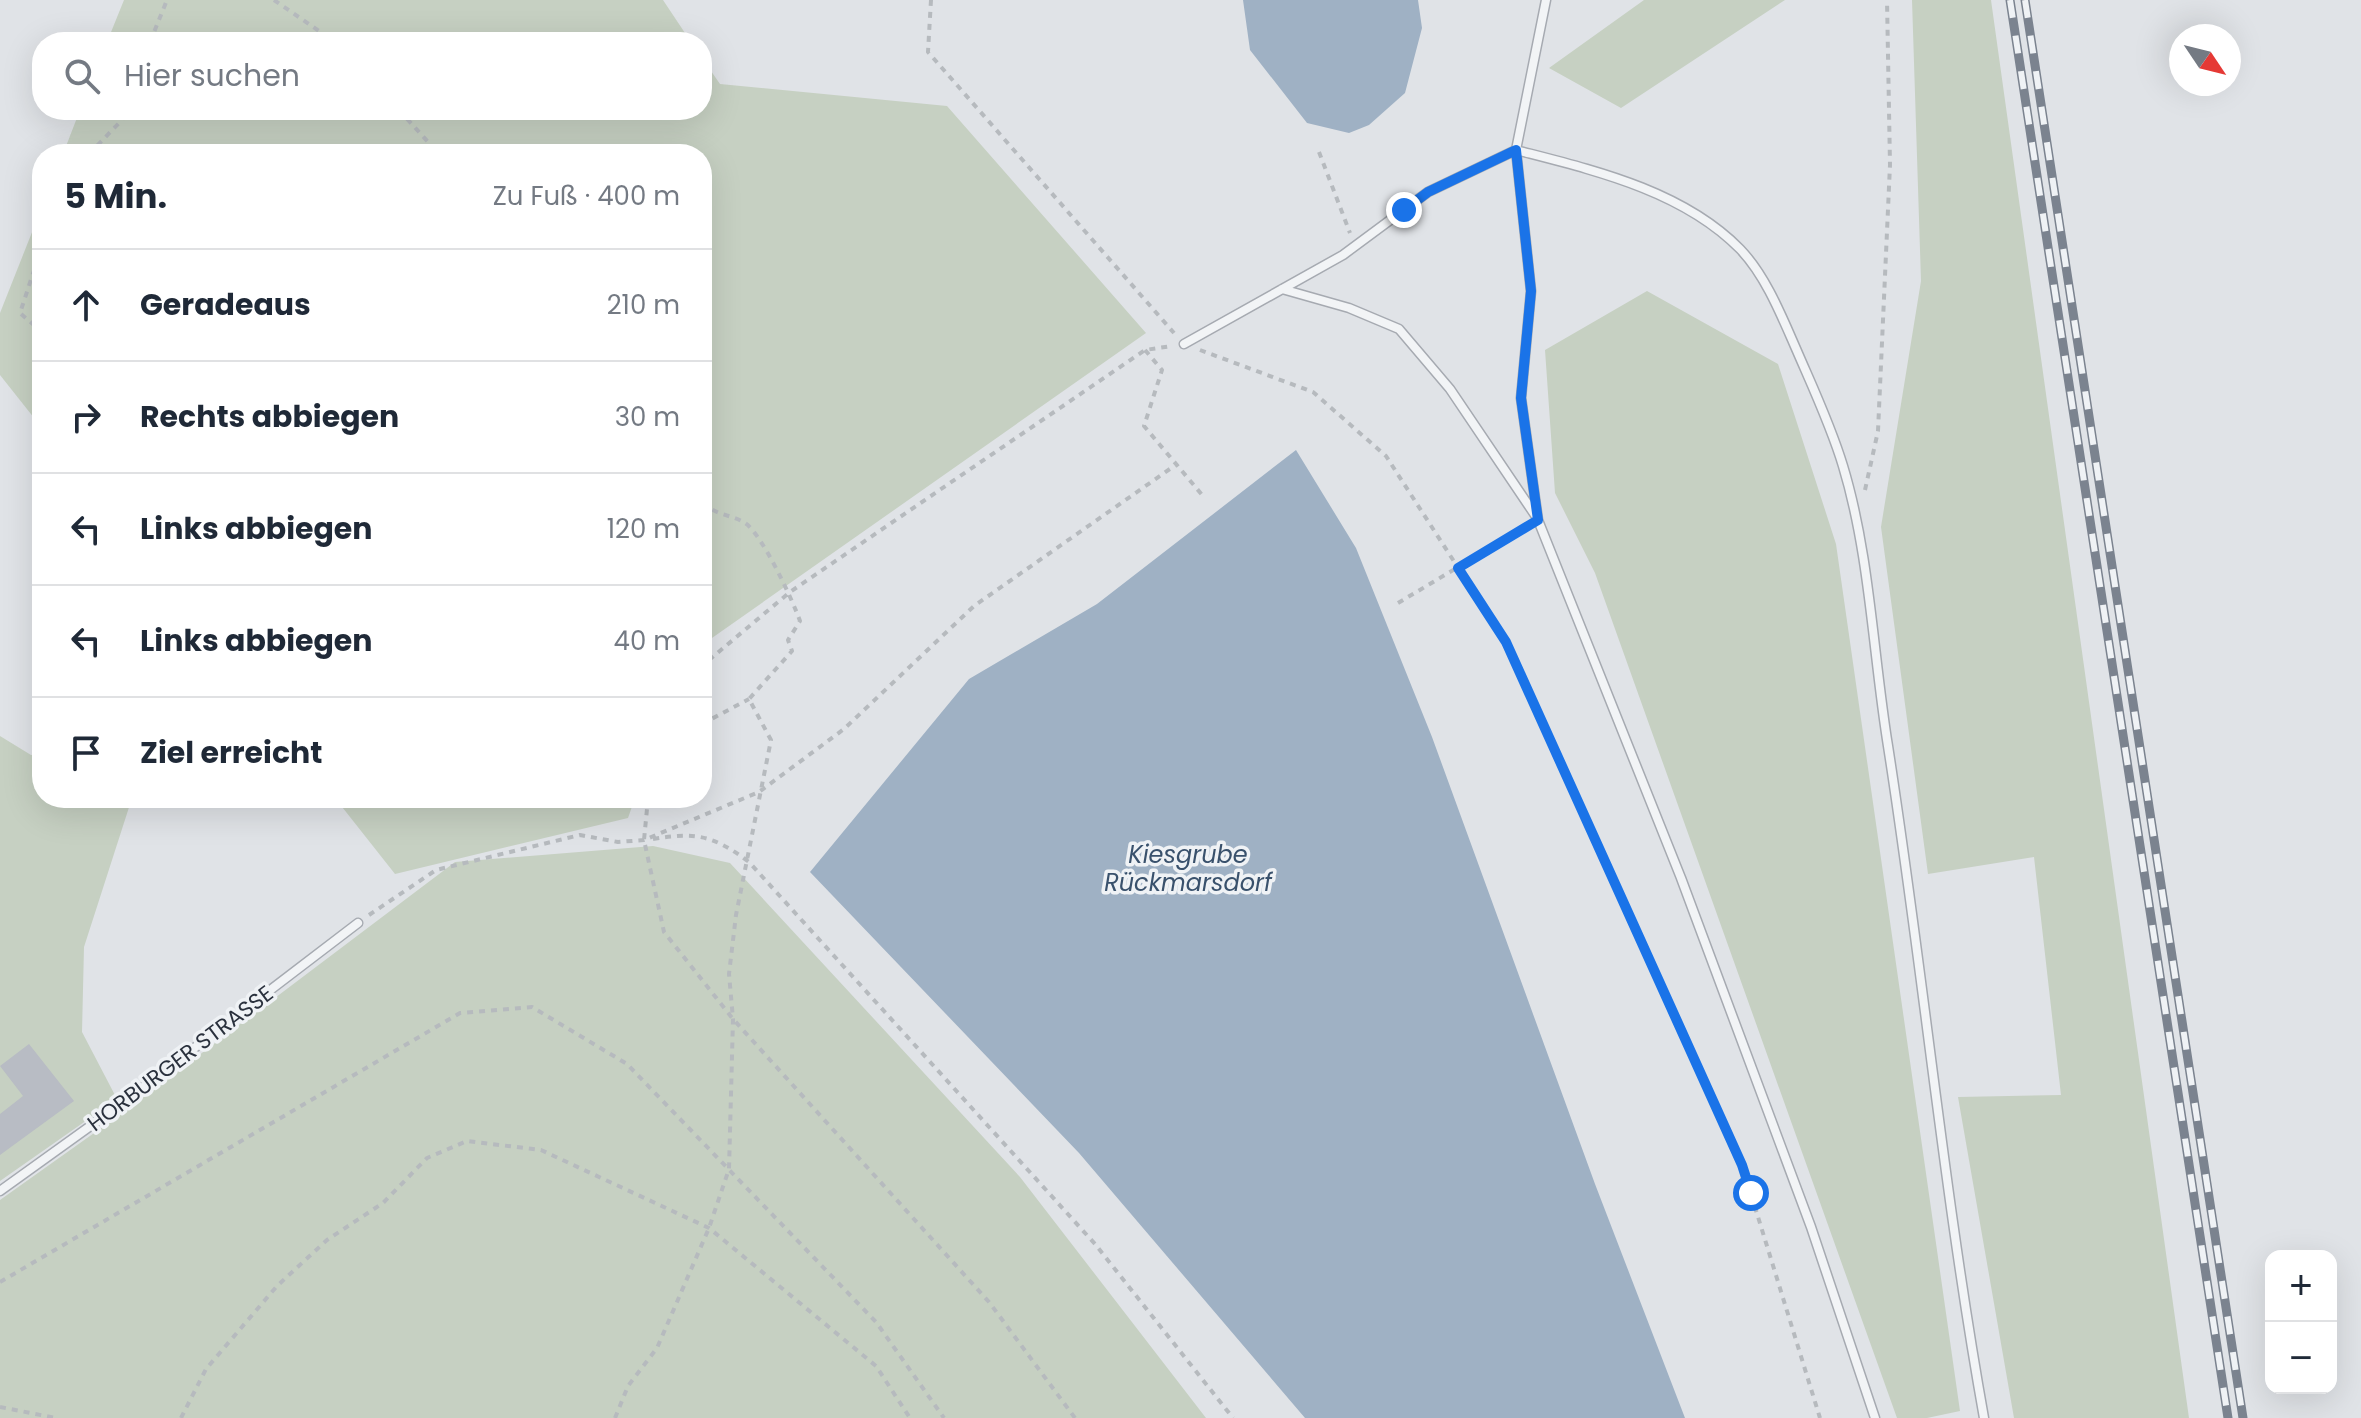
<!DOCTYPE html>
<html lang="de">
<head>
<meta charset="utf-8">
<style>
	body { margin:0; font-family:Poppins,sans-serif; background:#f6f6f7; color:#1f2937 }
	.controls { position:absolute; right:24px; bottom:24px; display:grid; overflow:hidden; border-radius:16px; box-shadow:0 8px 32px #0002 }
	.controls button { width:72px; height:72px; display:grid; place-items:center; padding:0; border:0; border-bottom:2px solid #e0e1e3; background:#fff; color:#1f2937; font:40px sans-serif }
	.compass { position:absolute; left:2169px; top:24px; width:72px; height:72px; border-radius:50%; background:#fff; box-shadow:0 8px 32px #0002; rotate:125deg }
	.stop { position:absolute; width:24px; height:24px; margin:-18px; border:6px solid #1a73e8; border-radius:50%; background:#fff }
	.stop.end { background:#1a73e8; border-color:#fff; box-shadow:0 2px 8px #0008 }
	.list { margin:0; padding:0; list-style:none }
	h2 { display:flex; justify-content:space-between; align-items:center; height:104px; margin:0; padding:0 32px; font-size:34px }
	h2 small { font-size:26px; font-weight:400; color:#747a83 }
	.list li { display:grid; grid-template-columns:52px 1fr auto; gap:24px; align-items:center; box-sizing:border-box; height:112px; padding:0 32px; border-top:2px solid #e0e1e3 }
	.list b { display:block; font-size:30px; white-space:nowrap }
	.list em { font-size:26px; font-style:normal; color:#747a83 }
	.icon { flex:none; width:44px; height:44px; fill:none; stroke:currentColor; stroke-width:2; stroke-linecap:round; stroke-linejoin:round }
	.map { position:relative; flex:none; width:2361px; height:1418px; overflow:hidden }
	.search { position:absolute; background:#fff; box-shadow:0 8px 32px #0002; left:32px; top:32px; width:680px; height:88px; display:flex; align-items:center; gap:20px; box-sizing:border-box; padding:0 28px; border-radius:32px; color:#747a83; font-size:30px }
	.panel { position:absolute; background:#fff; box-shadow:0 8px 32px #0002; left:32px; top:144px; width:680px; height:664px; border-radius:32px }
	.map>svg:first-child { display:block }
	.green { fill:#c6d0c2 }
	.water { fill:#9fb1c4 }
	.building { fill:#b8bcc4 }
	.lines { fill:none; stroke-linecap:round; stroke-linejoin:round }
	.service-casing { stroke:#a6aab1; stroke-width:11 }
	.path { stroke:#b6babe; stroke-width:4; stroke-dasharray:6 6; stroke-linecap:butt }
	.service { stroke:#f2f4f6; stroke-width:8 }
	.rail-casing { stroke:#7b838f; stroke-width:9 }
	.rail { stroke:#eff2f5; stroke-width:6; stroke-dasharray:18; stroke-linecap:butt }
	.route { stroke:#1a73e8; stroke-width:10 }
	.labels { text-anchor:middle; stroke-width:7; stroke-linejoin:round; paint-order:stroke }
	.street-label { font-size:22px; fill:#2a313d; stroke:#eff2f5 }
	.water-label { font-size:24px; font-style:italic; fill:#39516c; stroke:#eff2f5 }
</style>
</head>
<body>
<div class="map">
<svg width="2361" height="1418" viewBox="0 0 2361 1418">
	<rect width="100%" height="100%" fill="#e0e3e7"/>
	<!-- green -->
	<path class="green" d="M124,0H663L691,42H107Z
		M1644,0H1785L1621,108L1549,68Z
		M1912,0H1991L2189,1418H2014L1958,1097L2061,1095L2034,857L1928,874L1881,527L1921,281Z
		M702,58L720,84L947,106L1146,333L702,645V154H63L80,110H702Z
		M42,207V428L0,375V313Z
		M1647,291L1778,364L1836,544L1960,1411L1927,1418H1897L1595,573L1555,493L1545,350Z
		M0,736L31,755L42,754V798H132L84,947L82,1032L117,1099L0,1181Z
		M335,798H635L628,818L395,874Z
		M653,846L730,863L1020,1177L1206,1418H0V1200L125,1111L455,862Z"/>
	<!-- water -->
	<path class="water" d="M1243,0H1418L1422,28L1405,93L1369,125L1349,133L1307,123L1250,50Z
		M1296,450L1356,548L1432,737L1595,1184L1685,1418H1305L1079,1153L810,872L969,679L1097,604Z"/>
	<!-- building -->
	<path class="building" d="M29,1044L74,1101L0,1155V1114L23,1096L0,1066Z"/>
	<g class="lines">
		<!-- service casing -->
		<g class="service-casing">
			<path id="service" d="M1546,0L1516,150L1531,291L1521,398L1538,520L1681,878L1811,1227L1875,1418
				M1282,289L1349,308L1399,329L1450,389L1535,515
				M1184,344L1343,255L1428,192L1516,150C1593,170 1682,190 1740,249C1766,276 1782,317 1797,351C1813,388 1831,426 1843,466C1870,555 1873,654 1888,746C1923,970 1944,1195 1984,1418
				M0,1191L121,1104L358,923"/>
		</g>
		<!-- path -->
		<path class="path" d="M274,0L335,42
			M931,0L928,52L1174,333
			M150,42L167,0
			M399,110L439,154
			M1319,152L1350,233
			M89,154L122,120L127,110
			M42,246L20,313L42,332
			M1145,350L1162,370L1144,426L1203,496
			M1200,350L1313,392L1386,456L1506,642L1742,1165L1820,1418
			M1865,490L1878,431L1890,165L1887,0
			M1398,603L1525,527
			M702,670L709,660L790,592L1145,350L1172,346
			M702,724L749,699
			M651,798L647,809L644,840L664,932L733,1019L989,1302L1075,1418
			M653,839C696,832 713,835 749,862L1095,1244L1233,1418
			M369,915L436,870L580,835L618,842L644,840L759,792L844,729L974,606L1177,464
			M0,1282L460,1013L532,1007L627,1064L876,1322L944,1418
			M0,1407L56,1418
			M181,1418L206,1369L277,1286L327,1240L383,1203L427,1158L467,1141L541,1150L709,1228L876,1366L910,1418
			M615,1418L628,1386L657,1348L709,1228L729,1169L733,1019L729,974L736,915L771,740L749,699L792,651L788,640L800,621C793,601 762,534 745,523C731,514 711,515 702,500"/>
		<!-- service -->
		<use href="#service" class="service"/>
		<!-- rail casing -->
		<g class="rail-casing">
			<path id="rail" d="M2010,0L2228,1418
				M2025,0L2243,1418"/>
		</g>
		<!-- rail -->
		<use href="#rail" class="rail"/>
	</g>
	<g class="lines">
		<!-- route -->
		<path class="route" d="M1404,210L1428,192L1516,150L1531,291L1521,398L1538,520L1458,568L1506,642L1742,1165L1751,1193"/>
	</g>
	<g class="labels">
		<!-- street labels -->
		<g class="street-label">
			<text transform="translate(180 1058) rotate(-37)" y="8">HORBURGER STRASSE</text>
		</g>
		<!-- water labels -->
		<g class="water-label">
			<text x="1188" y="863">Kiesgrube<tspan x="1188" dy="28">Rückmarsdorf</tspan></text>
		</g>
	</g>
</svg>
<div class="controls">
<button>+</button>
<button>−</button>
</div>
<svg class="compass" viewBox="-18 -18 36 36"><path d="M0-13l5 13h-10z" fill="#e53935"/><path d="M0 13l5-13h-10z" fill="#747a83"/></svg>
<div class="stop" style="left:1751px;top:1193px"></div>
<div class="stop end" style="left:1404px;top:210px"></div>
<div class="search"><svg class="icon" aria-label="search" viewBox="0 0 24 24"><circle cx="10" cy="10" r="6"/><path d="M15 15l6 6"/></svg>Hier suchen</div>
<section class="panel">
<h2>5 Min.<small>Zu Fuß · 400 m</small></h2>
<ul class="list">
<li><svg class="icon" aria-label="ahead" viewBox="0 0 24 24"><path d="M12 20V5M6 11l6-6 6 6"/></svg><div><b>Geradeaus</b></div><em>210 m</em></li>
<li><svg class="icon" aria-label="right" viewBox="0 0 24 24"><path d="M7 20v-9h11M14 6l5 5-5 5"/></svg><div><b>Rechts abbiegen</b></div><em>30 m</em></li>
<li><svg class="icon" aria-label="left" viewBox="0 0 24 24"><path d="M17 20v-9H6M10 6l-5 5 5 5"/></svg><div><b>Links abbiegen</b></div><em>120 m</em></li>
<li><svg class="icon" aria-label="left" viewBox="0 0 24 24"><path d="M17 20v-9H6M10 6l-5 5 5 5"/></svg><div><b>Links abbiegen</b></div><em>40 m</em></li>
<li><svg class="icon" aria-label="arrive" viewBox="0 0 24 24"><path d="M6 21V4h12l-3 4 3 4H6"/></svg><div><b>Ziel erreicht</b></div></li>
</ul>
</section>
</div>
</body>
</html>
